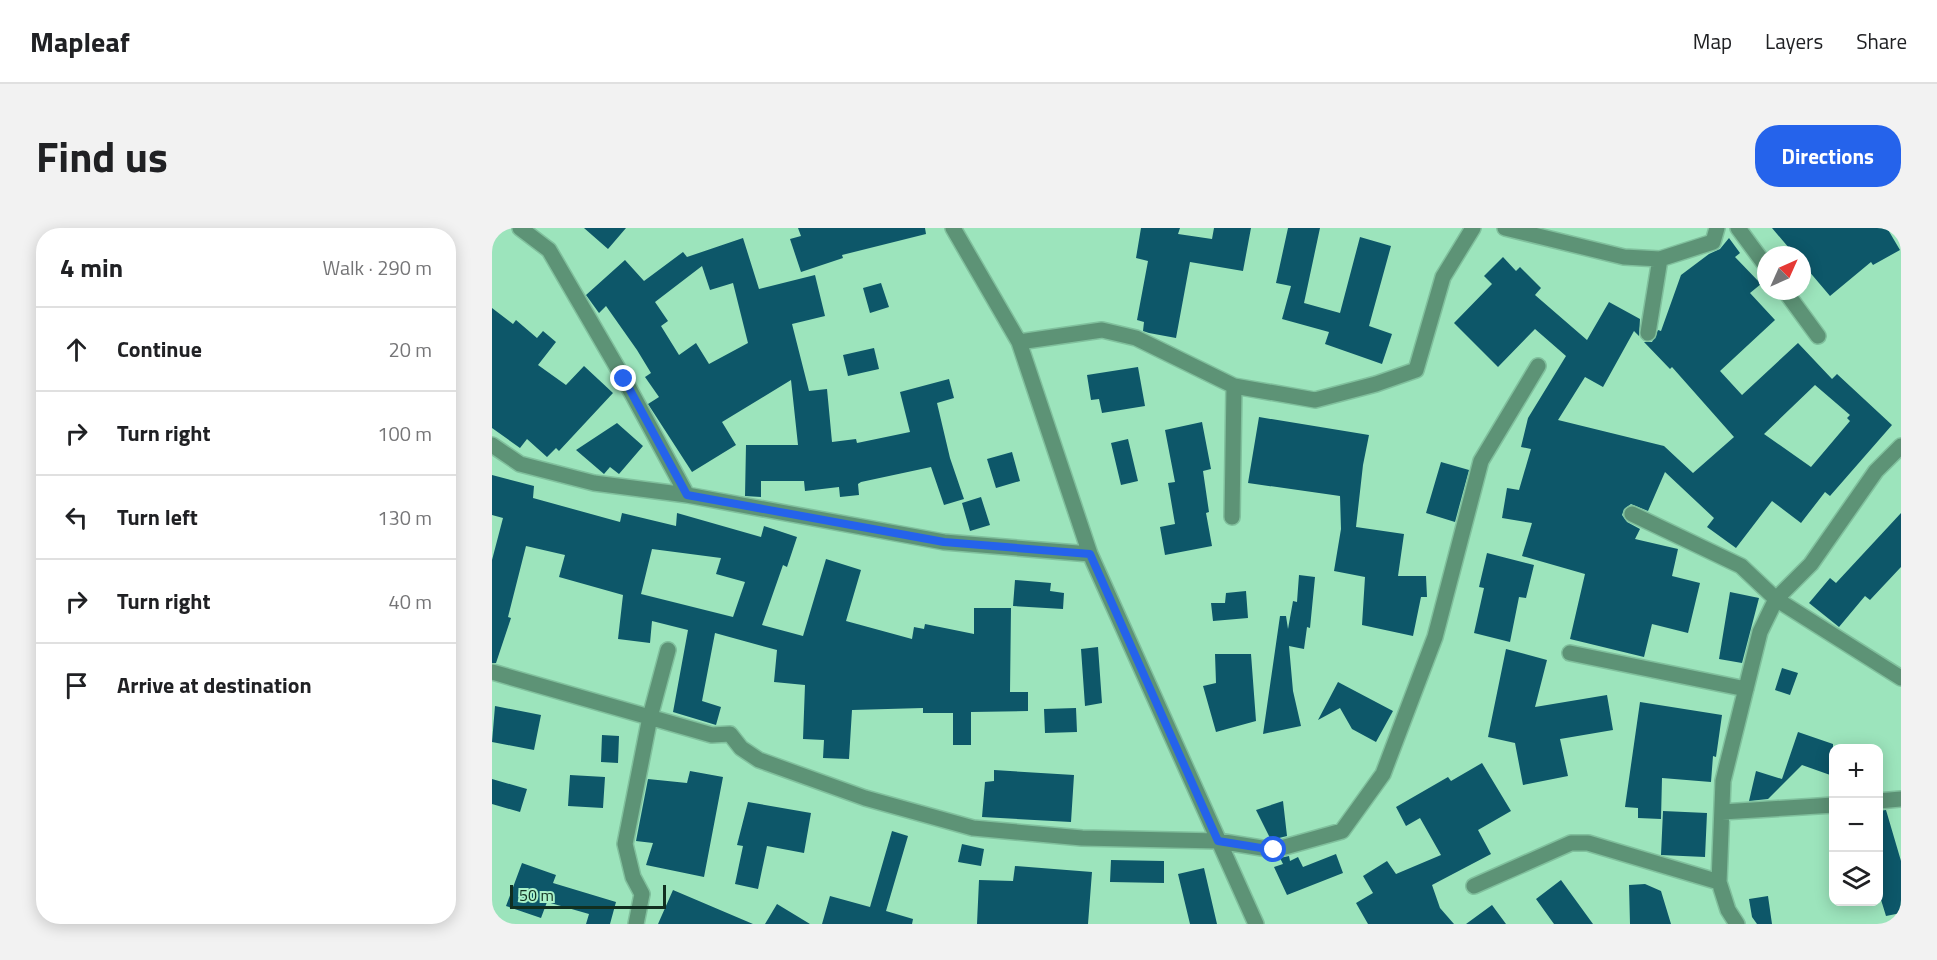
<!DOCTYPE html>
<html lang="en">
<head>
<meta charset="utf-8">
<style>
	body { margin:0; font-family:"Titillium Web",sans-serif; background:#f2f2f2; color:#202124 }
	.controls { position:absolute; right:18px; bottom:18px; display:grid; overflow:hidden; border-radius:12px; box-shadow:0 3px 15px #0003 }
	.controls button { width:54px; height:54px; display:grid; place-items:center; padding:0; border:0; border-bottom:2px solid #e0e0e0; background:#fff; color:#202124; font:30px sans-serif }
	.compass { position:absolute; left:1265px; top:18px; width:54px; height:54px; border-radius:50%; background:#fff; box-shadow:0 3px 15px #0003; rotate:45deg }
	.scale { position:absolute; left:18px; bottom:15px; width:156px; box-sizing:border-box; padding-left:6px; border:3px solid #112f20; border-top:0; font-size:16px; line-height:21px; white-space:nowrap; color:#112f20; -webkit-text-stroke:4px #a9f1c9; paint-order:stroke }
	.stop { position:absolute; width:18px; height:18px; margin:-14px; border:4px solid #2563eb; border-radius:50%; background:#fff }
	.stop.end { background:#2563eb; border-color:#fff; box-shadow:0 2px 6px #0008 }
	.list { margin:0; padding:0; list-style:none }
	h2 { display:flex; justify-content:space-between; align-items:center; height:78px; margin:0; padding:0 24px; font-size:26px }
	h2 small { font-size:20px; font-weight:400; color:#757577 }
	.list li { display:grid; grid-template-columns:39px 1fr auto; gap:18px; align-items:center; box-sizing:border-box; height:84px; padding:0 24px; border-top:2px solid #e0e0e0 }
	.list b { display:block; font-size:22px; white-space:nowrap }
	.list em { font-size:20px; font-style:normal; color:#757577 }
	.icon { flex:none; width:33px; height:33px; fill:none; stroke:currentColor; stroke-width:2; stroke-linecap:round; stroke-linejoin:round }
	.map { position:relative; flex:none; width:1409px; height:696px; overflow:hidden; border-radius:24px }
	header { display:flex; align-items:center; gap:36px; box-sizing:border-box; height:84px; padding:0 30px; background:#fff; border-bottom:2px solid #e0e0e0 }
	header strong { font-size:28px }
	nav { display:flex; gap:33px; margin-inline-start:auto; font-size:21px }
	.intro { display:flex; align-items:center; justify-content:space-between; box-sizing:border-box; height:144px; padding:0 36px }
	h1 { margin:0; font-size:42px }
	.button { padding:15px 27px; border-radius:24px; background:#2563eb; color:#fff; font-size:21px; font-weight:700 }
	main { display:flex; gap:36px; padding:0 36px }
	aside { flex:1; background:#fff; border-radius:24px; box-shadow:0 3px 15px #0003 }
	.map>svg:first-child { display:block }
	.building { fill:#0d5769; fill-rule:evenodd }
	.lines { fill:none; stroke-linecap:round; stroke-linejoin:round }
	.minor-casing { stroke:#80c09d; stroke-width:18 }
	.minor { stroke:#5d9376; stroke-width:15 }
	.route { stroke:#2563eb; stroke-width:8 }
</style>
</head>
<body>
<header>
<strong>Mapleaf</strong>
<nav><a>Map</a><a>Layers</a><a>Share</a></nav>
</header>
<div class="intro"><h1>Find us</h1><a class="button">Directions</a></div>
<main>
<aside>
<h2>4 min<small>Walk · 290 m</small></h2>
<ul class="list">
<li><svg class="icon" aria-label="ahead" viewBox="0 0 24 24"><path d="M12 20V5M6 11l6-6 6 6"/></svg><div><b>Continue</b></div><em>20 m</em></li>
<li><svg class="icon" aria-label="right" viewBox="0 0 24 24"><path d="M7 20v-9h11M14 6l5 5-5 5"/></svg><div><b>Turn right</b></div><em>100 m</em></li>
<li><svg class="icon" aria-label="left" viewBox="0 0 24 24"><path d="M17 20v-9H6M10 6l-5 5 5 5"/></svg><div><b>Turn left</b></div><em>130 m</em></li>
<li><svg class="icon" aria-label="right" viewBox="0 0 24 24"><path d="M7 20v-9h11M14 6l5 5-5 5"/></svg><div><b>Turn right</b></div><em>40 m</em></li>
<li><svg class="icon" aria-label="arrive" viewBox="0 0 24 24"><path d="M6 21V4h12l-3 4 3 4H6"/></svg><div><b>Arrive at destination</b></div></li>
</ul>
</aside>
<div class="map">
<svg width="1409" height="696" viewBox="0 0 1409 696">
	<rect width="100%" height="100%" fill="#9ce4bc"/>
	<!-- building -->
	<path class="building" d="M92,0H134L116,21Z
		M306,0H433L434,6L350,27L351,30L309,44L298,11L309,8Z
		M649,0H688L686,6L720,11L722,0H759L751,43L698,34L684,110L657,105L651,103L652,94L645,92L656,33L644,30Z
		M796,0H828L812,75L848,85L868,9L899,18L877,98L900,106L890,136L833,116L837,104L790,91L799,58L784,55Z
		M1280,0H1395L1408,22L1381,37L1379,34L1338,68L1310,35V27H1303Z
		M251,10L267,61L323,47L333,88L300,96L317,163L335,161L340,214L364,211L365,215L418,204L408,164L457,151L462,170L445,175L458,230L472,271L452,277L439,239L369,254L366,256L367,267L348,269L347,259L313,263L312,253H269V269L253,268L254,217H306L299,152L230,194L244,217L200,244L156,176L167,169L153,149L159,145L145,122L114,78L107,85L94,67L133,32L152,53L191,24L195,29ZM210,38L218,62L241,55L256,115L217,136L204,115L187,127L169,98L176,93L163,74Z
		M1237,10L1248,25L1243,29L1269,56L1258,65L1283,92L1228,143L1250,167L1306,115L1340,151L1345,146L1400,197L1338,268L1333,264L1309,295L1280,273L1244,320L1215,299L1222,290L1173,244L1156,283L1139,276L1132,281L1130,287L1135,294L1148,301L1143,311L1186,321L1180,348L1208,355L1196,405L1160,396L1152,429L1078,411L1093,346L1030,328L1040,295L1010,290L1015,260L1027,262L1039,221L1029,219L1036,190L1074,128L1043,101L1006,139L962,95L1000,56L992,48L1011,29L1024,43L1028,39L1049,60L1043,67L1095,112L1117,74L1148,91L1147,108L1142,103L1111,159L1093,149L1066,192L1172,218L1201,245L1242,209L1180,139L1178,141L1152,114H1160L1166,102L1169,103L1189,47L1217,26L1228,21ZM1323,157L1358,187L1355,190L1358,193L1319,239L1272,206Z
		M389,55L397,79L378,85L371,60Z
		M0,80L21,96L24,92L45,110L51,103L64,114L46,137L74,157L92,138L121,165L67,223L64,220L55,229L35,211L28,220L0,200Z
		M382,120L387,141L356,148L351,127Z
		M646,139L653,178L610,185L607,171L599,172L595,147Z
		M767,189L877,207L871,237L864,299L912,306L906,348H934L935,369H929L921,408L870,397L873,349L842,343L849,301L848,268L756,255Z
		M710,194L719,241L711,243L717,284L714,285L720,318L673,327L668,299L683,296L676,255L683,254L673,202Z
		M125,195L151,218L127,246L118,239L112,246L84,222Z
		M636,211L646,253L629,257L619,215Z
		M520,224L528,253L504,260L495,231Z
		M949,234L977,242L963,294L934,285Z
		M0,247L42,258L41,270L128,294L130,285L184,298L185,285L269,309L272,298L305,309L295,339L291,337L270,397L311,408L334,331L369,342L354,393L420,411L422,399L432,401L433,396L482,406V380H519L518,464H536V483L479,484V517H461V485H431V480L360,482L357,531L331,530L332,512L311,511L313,457L282,454L285,422L223,405L210,473L229,479L224,497L181,484L196,402L160,393L158,415L126,411L131,367L67,349L73,327L34,318L16,389L19,390L4,435H0V332L11,290L0,287ZM160,321L229,330L224,346L253,354L241,389L149,366Z
		M489,269L498,297L478,303L470,275Z
		M1409,285V339L1378,372L1373,368L1347,399L1317,375L1338,350L1344,355Z
		M995,325L1042,337L1034,370L1027,369L1018,414L982,405L992,360L987,359Z
		M807,347L823,349L818,400L815,399L812,421L797,418L801,463L809,498L771,506L788,388H794L796,401L801,373L805,374Z
		M523,352L559,355L558,363L572,365L571,381L521,378Z
		M754,363L756,390L721,393L719,375H733L734,365Z
		M1238,364L1267,370L1250,435L1227,431Z
		M606,419L610,475L593,478L589,421Z
		M1014,421L1055,432L1043,479L1115,467L1121,502L1068,511L1076,548L1031,557L1023,515L996,509Z
		M723,426H759L764,493L724,504L711,458L724,455Z
		M1290,440L1306,445L1298,467L1283,462Z
		M846,454L901,483L884,514L860,501L848,480L826,492Z
		M1148,474L1230,487L1224,529L1221,528L1219,554L1170,550L1169,591L1146,590V580L1133,579Z
		M3,478L49,487L42,522L0,514Z
		M584,480L585,504L553,505L552,481Z
		M1306,504L1341,516V548L1310,537L1276,571L1257,573L1264,543L1290,551Z
		M110,507L127,508L126,535L109,534Z
		M990,535L1019,583L986,602L999,626L940,657L948,680L962,696H876L864,675L881,665L871,648L895,633L904,646L949,627L928,590L914,598L904,579L956,549L959,553Z
		M502,542L582,547L579,594L490,589L493,554L502,553Z
		M198,543L231,549L212,649L154,637L161,615L144,613L156,551L195,555Z
		M78,547L113,549L111,580L76,578Z
		M0,551L35,561L28,584L0,576Z
		M791,573L795,608L779,612L764,582Z
		M256,574L319,585L312,625L275,618L266,661L243,656L251,618L245,617Z
		M1394,582L1409,633V685L1394,688L1386,662V583Z
		M1171,583L1215,585L1213,629L1169,627Z
		M400,603L416,608L394,683L421,691L420,696H330L338,668L378,679Z
		M470,616L492,621L489,638L466,634Z
		M844,626L851,645L795,667L782,639L791,636L788,630L797,628L798,633L806,629L811,639Z
		M619,632L672,633V655L618,654Z
		M30,635L64,647L61,655L124,674L118,696H94L97,686L55,674L49,690L14,678Z
		M523,638L600,644L596,696H485L487,652L521,653Z
		M712,640L725,696H698L686,646Z
		M1069,652L1101,696H1062L1044,671Z
		M1153,656L1169,663L1179,696H1138L1137,657Z
		M181,662L261,696H166Z
		M1276,668L1280,696H1265L1260,689L1257,671Z
		M285,676L318,696H273Z
		M1000,677L1014,696H974Z"/>
	<g class="lines">
		<!-- minor casing -->
		<g class="minor-casing">
			<path id="minor" d="M28,0L57,22L132,151L195,267
				M461,0L527,114L598,326L764,696
				M1013,0L1132,29L1168,31L1221,14L1225,0
				M1246,0L1274,38
				M1293,63L1326,108
				M1156,105L1168,31
				M527,114L610,102L644,110L742,158L740,289
				M742,158L823,172L884,156L924,142L951,49L981,0
				M0,217L28,236L102,255L195,267L452,314L598,326
				M1140,286L1249,338L1284,371L1409,450
				M1078,425L1254,461
				M0,444L220,507L238,506L249,520L267,532L373,570L481,600L590,610L726,613L782,622L850,603L891,546L943,409L989,233L1046,138
				M1386,573L1409,571
				M1230,584L1342,577
				M982,658L1079,615H1096L1227,654
				M144,696L150,666L141,649L133,616L158,489L176,422
				M1245,696L1236,682L1227,654L1231,553L1268,404L1284,371L1319,336L1384,243L1409,218"/>
		</g>
		<!-- minor -->
		<use href="#minor" class="minor"/>
	</g>
	<g class="lines">
		<!-- route -->
		<path class="route" d="M132,151L195,267L452,314L598,326L726,613L782,622"/>
	</g>
</svg>
<div class="controls">
<button>+</button>
<button>−</button>
<button><svg class="icon" aria-label="layers" viewBox="0 0 24 24"><path d="M12 4l9 5-9 5-9-5zM3 14l9 5 9-5"/></svg></button>
</div>
<svg class="compass" viewBox="-18 -18 36 36"><path d="M0-13l5 13h-10z" fill="#e53935"/><path d="M0 13l5-13h-10z" fill="#757577"/></svg>
<div class="scale">50 m</div>
<div class="stop" style="left:782px;top:622px"></div>
<div class="stop end" style="left:132px;top:151px"></div>
</div>
</main>
</body>
</html>
